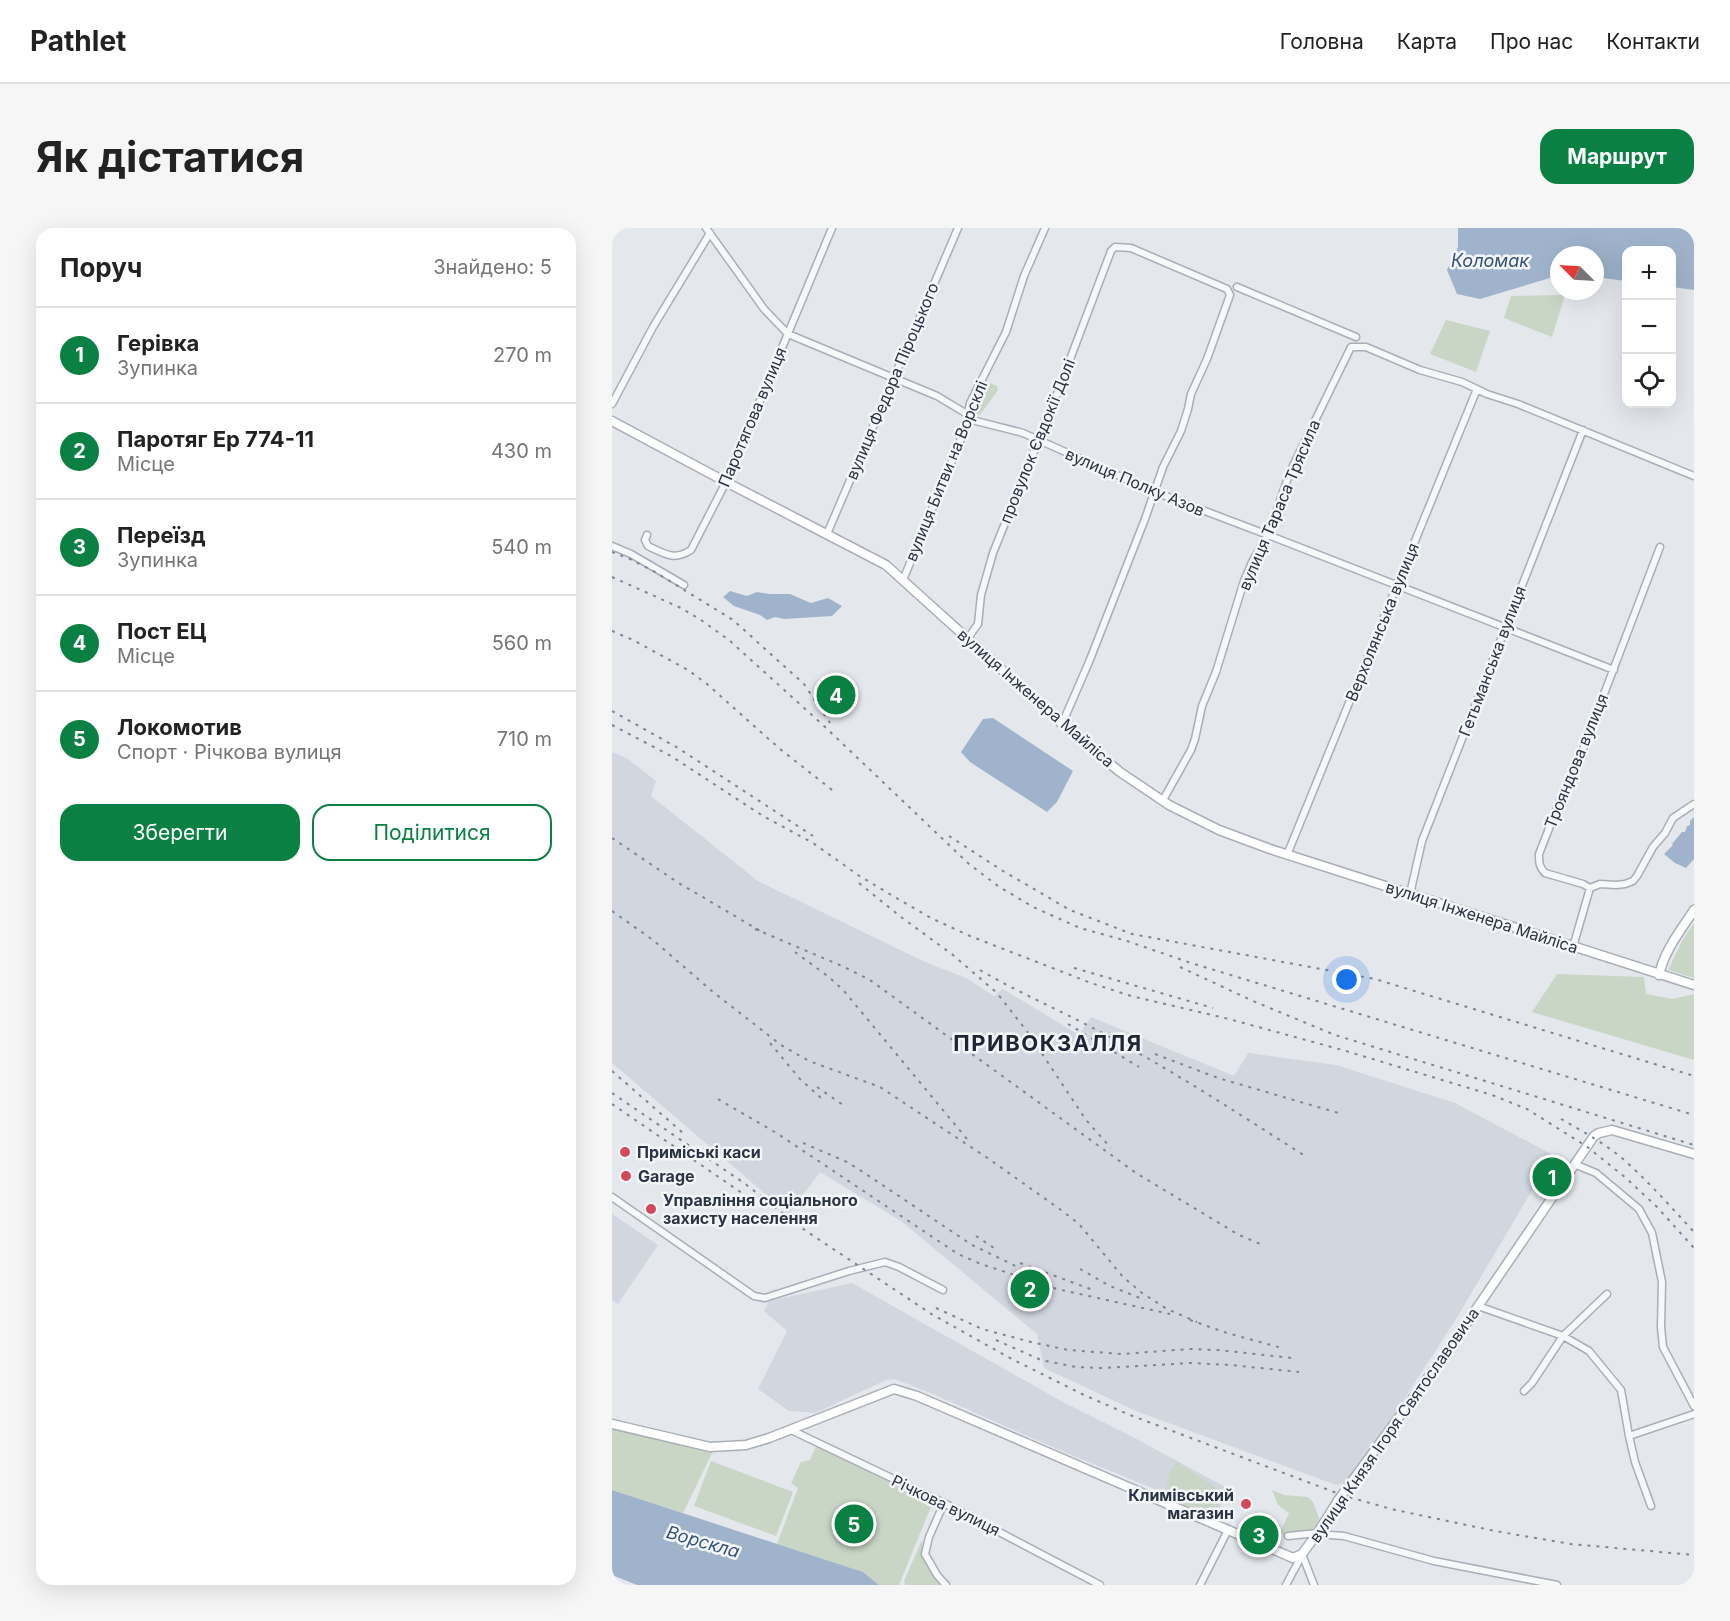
<!DOCTYPE html>
<html lang="uk">
<head>
<meta charset="utf-8">
<style>
	body { margin:0; font-family:Inter,sans-serif; background:#f6f6f6; color:#222 }
	.controls { position:absolute; right:18px; top:18px; display:grid; overflow:hidden; border-radius:12px; box-shadow:0 6px 24px #0002 }
	.controls button { width:54px; height:54px; display:grid; place-items:center; padding:0; border:0; border-bottom:2px solid #e0e0e0; background:#fff; color:#222; font:30px sans-serif }
	.compass { position:absolute; left:938px; top:18px; width:54px; height:54px; border-radius:50%; background:#fff; box-shadow:0 6px 24px #0002; rotate:294deg }
	.you { position:absolute; left:735px; top:752px; width:21px; height:21px; margin:-15px; border:4px solid #fff; border-radius:50%; background:#1a73e8; box-shadow:0 0 0 9px #1a73e833 }
	.badge { display:grid; place-items:center; width:39px; height:39px; border-radius:50%; background:#0b8043; color:#fff; font-size:20px; font-weight:700 }
	.pin { position:absolute; translate:-50% -50%; border:3px solid #fff; box-shadow:0 2px 6px #0006 }
	.list { margin:0; padding:0; list-style:none }
	h2 { display:flex; justify-content:space-between; align-items:center; height:78px; margin:0; padding:0 24px; font-size:26px }
	h2 small { font-size:20px; font-weight:400; color:#767676 }
	.list li { display:grid; grid-template-columns:39px 1fr auto; gap:18px; align-items:center; box-sizing:border-box; height:96px; padding:0 24px; border-top:2px solid #e0e0e0 }
	.list b { display:block; font-size:22px; white-space:nowrap }
	.list p { margin:0; font-size:20px; white-space:nowrap; color:#767676 }
	.list em { font-size:20px; font-style:normal; color:#767676 }
	.actions { display:flex; gap:12px; padding:18px 24px }
	.actions a { flex:1; padding:14px 0; border:2px solid #0b8043; border-radius:18px; text-align:center; font-size:21px; color:#0b8043 }
	.actions .main { background:#0b8043; color:#fff }
	.icon { flex:none; width:33px; height:33px; fill:none; stroke:currentColor; stroke-width:2; stroke-linecap:round; stroke-linejoin:round }
	.map { position:relative; flex:none; width:1082px; height:1357px; overflow:hidden; border-radius:18px }
	header { display:flex; align-items:center; gap:36px; box-sizing:border-box; height:84px; padding:0 30px; background:#fff; border-bottom:2px solid #e0e0e0 }
	header strong { font-size:28px }
	nav { display:flex; gap:33px; margin-inline-start:auto; font-size:21px }
	.intro { display:flex; align-items:center; justify-content:space-between; box-sizing:border-box; height:144px; padding:0 36px }
	h1 { margin:0; font-size:42px }
	.button { padding:15px 27px; border-radius:18px; background:#0b8043; color:#fff; font-size:21px; font-weight:700 }
	main { display:flex; gap:36px; padding:0 36px }
	aside { flex:1; background:#fff; border-radius:18px; box-shadow:0 6px 24px #0002 }
	.map>svg:first-child { display:block }
	.built { fill:#d2d6de }
	.green { fill:#c9d6c5 }
	.water { fill:#9fb4cc }
	.lines { fill:none; stroke-linecap:round; stroke-linejoin:round }
	.street-casing { stroke:#a9aeb7; stroke-width:9 }
	.secondary-casing { stroke:#a9aeb7; stroke-width:11 }
	.street { stroke:#f7f8fa; stroke-width:6 }
	.secondary { stroke:#fff; stroke-width:8 }
	.rail { stroke:#7d8696; stroke-width:2; stroke-dasharray:3 6; stroke-linecap:butt }
	.poi-dot { fill:#d1495b; stroke:#f4f6f9; stroke-width:2 }
	.labels { text-anchor:middle; stroke-width:5; stroke-linejoin:round; paint-order:stroke }
	.street-label { font-size:16px; fill:#2b3445; stroke:#f4f6f9 }
	.poi-label { font-size:16px; font-weight:bold; fill:#2b3445; stroke:#f4f6f9; text-anchor:start }
	.water-label { font-size:18px; font-style:italic; fill:#34527a; stroke:#f4f6f9 }
	.district-label { font-size:22px; font-weight:bold; letter-spacing:1.5px; fill:#1d2536; stroke:#f4f6f9 }
</style>
</head>
<body>
<header>
<strong>Pathlet</strong>
<nav><a>Головна</a><a>Карта</a><a>Про нас</a><a>Контакти</a></nav>
</header>
<div class="intro"><h1>Як дістатися</h1><a class="button">Маршрут</a></div>
<main>
<aside>
<h2>Поруч<small>Знайдено: 5</small></h2>
<ul class="list">
<li><span class="badge">1</span><div><b>Герівка</b><p>Зупинка</p></div><em>270 m</em></li>
<li><span class="badge">2</span><div><b>Паротяг Ер 774-11</b><p>Місце</p></div><em>430 m</em></li>
<li><span class="badge">3</span><div><b>Переїзд</b><p>Зупинка</p></div><em>540 m</em></li>
<li><span class="badge">4</span><div><b>Пост ЕЦ</b><p>Місце</p></div><em>560 m</em></li>
<li><span class="badge">5</span><div><b>Локомотив</b><p>Спорт · Річкова вулиця</p></div><em>710 m</em></li>
</ul>
<div class="actions"><a class="main">Зберегти</a><a>Поділитися</a></div>
</aside>
<div class="map">
<svg width="1082" height="1357" viewBox="0 0 1082 1357">
	<rect width="100%" height="100%" fill="#e4e7ec"/>
	<!-- built -->
	<path class="built" d="M0,524L16,531L44,553L39,568L146,653L313,734L354,750L382,768L391,761L467,807L479,789L622,848L636,825L724,837L843,875L941,927L844,1091L739,1253L724,1257L524,1183L432,1140L425,1106L289,993L208,944L177,986L0,835Z
		M0,986L46,1017L6,1076L0,1072Z
		M240,1055L449,1173L519,1208L615,1260L606,1287L445,1221L323,1167L283,1151L274,1152L203,1185L177,1183L146,1161L175,1103L152,1083L157,1073Z"/>
	<!-- green -->
	<path class="green" d="M953,67L940,109L892,90L899,68Z
		M834,92L878,103L864,144L818,126Z
		M378,155L385,158L386,162L368,187L360,184V177L365,166L368,165L374,157Z
		M1082,695V750L1056,742L1070,713Z
		M945,746L1032,749L1034,766L1061,771L1082,766V832L920,784Z
		M0,1201L101,1223L71,1285L0,1262Z
		M205,1216L320,1276L287,1357H267L251,1344L165,1316L186,1260L179,1255L189,1234L198,1232Z
		M99,1233L181,1264L164,1308L82,1278Z
		M565,1234L609,1263L605,1289L595,1287L558,1271L554,1262L557,1246Z
		M660,1262L672,1267L696,1269L701,1274L708,1293L700,1302L671,1307L665,1303H669L677,1285L666,1277Z
		M310,1312L312,1332L332,1357H293L292,1353Z"/>
	<!-- water -->
	<path class="water" d="M846,0H1082V62L1060,59V22H1014V53L983,49V27H947V49H941L868,71L845,66L835,42L846,19Z
		M118,363L135,368L145,364L157,366H178L199,375L216,370L230,378L220,388L172,391L163,389L155,392L148,387L122,378L111,369Z
		M381,490L461,543L445,574L435,584L358,534L349,524L371,491Z
		M1082,589V631L1074,640L1063,635L1052,626L1061,617L1060,616L1070,604H1073L1075,598L1078,597V593Z
		M0,1262L251,1344L267,1357H25L0,1347Z"/>
	<g class="lines">
		<!-- street casing -->
		<g class="street-casing">
			<path id="street" d="M94,0L152,81L176,106L325,168L355,186L360,192L411,205L543,264L656,307L1002,442
				M625,59L744,109
				M0,176L41,99L98,5
				M215,306L346,0
				M35,307L33,312L36,318C53,326 62,333 79,322L114,254L220,0
				M0,318L19,326L72,357
				M291,352L353,201L358,175L394,104L412,48L433,0
				M356,410L366,396L369,367L381,325L443,171L499,23L503,19L519,20L615,61L618,67L595,131L579,166L576,181L569,203L551,239L533,291L477,434L450,496
				M551,572L579,522L583,511L590,478L604,444L632,353L641,332L656,307L678,244L739,119H754L808,142L850,154L875,166L906,176L1082,248
				M675,627L865,161
				M978,660L988,656L1004,657L1013,656L1021,653L1025,648L1041,619L1053,605L1061,590L1082,576
				M798,666L810,613L971,202
				M961,719L978,660L971,656L933,645C927,639 927,634 927,626L947,575L968,529L1048,319
				M962,936L984,945L1027,981L1040,1005L1050,1054L1049,1099L1051,1119L1082,1178
				M0,969L142,1068L153,1070L237,1043L273,1034L287,1039L331,1062
				M866,1078L951,1108L977,1123L1009,1162L1017,1208L1023,1234L1039,1278
				M912,1163L920,1155L951,1108L995,1066
				M179,1202L332,1275L488,1357
				M1017,1208L1082,1186
				M332,1275L317,1309L313,1326L325,1347L334,1357
				M705,1306L732,1308L822,1333L945,1357
				M676,1308L706,1305
				M690,1326L702,1357
				M588,1357L616,1302
				M674,1357L690,1327"/>
		</g>
		<!-- secondary casing -->
		<g class="secondary-casing">
			<path id="secondary" d="M0,193L114,254L274,337L450,496L508,544L557,577L607,602L658,621L1082,757
				M1047,747C1052,723 1069,702 1082,682
				M0,1196L98,1219L134,1217L157,1210L282,1161L305,1168L681,1330L690,1326L705,1306L727,1271L837,1121L982,908L987,905L1000,902L1082,926"/>
		</g>
		<!-- street -->
		<use href="#street" class="street"/>
		<!-- secondary -->
		<use href="#secondary" class="secondary"/>
		<!-- rail -->
		<path class="rail" d="M0,324L18,331L43,344L121,392L192,456L218,495
			M0,349L69,380L89,392L117,412L212,498L357,636L386,658L421,679L468,700L515,713L579,735L1082,887
			M0,403L21,412L76,442L95,456L168,521L224,565
			M0,483L66,520L201,608
			M0,497L59,528L151,588L201,615L246,647L286,671L319,690L358,708L479,755L519,768L617,791L734,823L880,867L915,881L974,918L1014,950L1045,979L1082,1020
			M337,608L391,643L458,682L520,706L763,751L1082,848
			M0,610L65,654L150,704
			M247,655L289,689L341,727L385,765L417,806L474,892L499,920
			M0,683L41,712L101,764L169,817L197,833L268,859L377,931L449,982L467,996L511,1049L530,1065L555,1081L585,1094
			M143,701L230,738L258,752L524,945L627,1007L653,1018
			M183,724L217,749L232,763L355,911
			M568,739L641,773L723,807L1082,917
			M462,740L601,780
			M368,742C409,766 452,784 494,807C563,844 627,886 693,928
			M456,796L527,839
			M158,815L188,851L209,870
			M543,826L606,850L730,886
			M0,843L71,905
			M205,859L234,879
			M0,865L132,955L194,1003L321,1087L398,1130L472,1167L518,1187L730,1267L779,1281L883,1303L959,1316L1082,1327
			M106,871L166,906L346,1026L369,1036L445,1061L558,1086
			M0,876L146,976
			M949,891C970,903 992,915 1011,931C1036,953 1059,979 1082,1004
			M191,915L235,934L251,944L360,1017L414,1043
			M364,1008L382,1020
			M408,1035L481,1062
			M468,1041L498,1058L533,1072
			M324,1080L370,1101L419,1114L456,1122L510,1126L577,1121L606,1122L680,1130
			M578,1092L615,1105L670,1120
			M384,1112L429,1132L464,1139L490,1140L579,1135L619,1137L687,1144"/>
	</g>
	<!-- markers -->
	<g class="poi-dot">
		<circle cx="13" cy="924" r="6"/>
		<circle cx="14" cy="948" r="6"/>
		<circle cx="39" cy="981" r="6"/>
		<circle cx="634" cy="1276" r="6"/>
	</g>
	<g class="labels">
		<!-- street labels -->
		<g class="street-label">
			<text transform="translate(280 153) rotate(-67)" y="6">вулиця Федора Піроцького</text>
			<text transform="translate(140 189) rotate(-67)" y="6">Паротягова вулиця</text>
			<text transform="translate(425 213) rotate(-68)" y="6">провулок Євдокії Долі</text>
			<text transform="translate(334 243) rotate(-68)" y="6">вулиця Битви на Ворсклі</text>
			<text transform="translate(523 254) rotate(23)" y="6">вулиця Полку Азов</text>
			<text transform="translate(667 277) rotate(-67)" y="6">вулиця Тараса Трясила</text>
			<text transform="translate(770 394) rotate(-68)" y="6">Верхолянська вулиця</text>
			<text transform="translate(880 433) rotate(-69)" y="6">Гетьманська вулиця</text>
			<text transform="translate(424 470) rotate(41)" y="6">вулиця Інженера Майліса</text>
			<text transform="translate(964 533) rotate(-68)" y="6">Трояндова вулиця</text>
			<text transform="translate(870 689) rotate(18)" y="6">вулиця Інженера Майліса</text>
			<text transform="translate(782 1197) rotate(-55)" y="6">вулиця Князя Ігоря Святославовича</text>
			<text transform="translate(334 1277) rotate(26)" y="6">Річкова вулиця</text>
		</g>
		<!-- poi labels -->
		<g class="poi-label">
			<text x="25" y="930">Приміські каси</text>
			<text x="26" y="954">Garage</text>
			<text x="51" y="978">Управління соціального<tspan x="51" dy="18">захисту населення</tspan></text>
			<text x="622" y="1273" text-anchor="end">Климівський<tspan x="622" dy="18">магазин</tspan></text>
		</g>
		<!-- water labels -->
		<g class="water-label">
			<text x="878" y="39">Коломак</text>
			<text transform="translate(91 1314) rotate(16)" y="6">Ворскла</text>
		</g>
		<!-- district labels -->
		<g class="district-label">
			<text x="436" y="823">ПРИВОКЗАЛЛЯ</text>
		</g>
	</g>
</svg>
<div class="controls">
<button>+</button>
<button>−</button>
<button><svg class="icon" aria-label="locate" viewBox="0 0 24 24"><circle cx="12" cy="12" r="6"/><path d="M12 2v4M12 18v4M2 12h4M18 12h4"/></svg></button>
</div>
<svg class="compass" viewBox="-18 -18 36 36"><path d="M0-13l5 13h-10z" fill="#e53935"/><path d="M0 13l5-13h-10z" fill="#767676"/></svg>
<div class="you"></div>
<div class="pin badge" style="left:940px;top:949px">1</div>
<div class="pin badge" style="left:418px;top:1061px">2</div>
<div class="pin badge" style="left:647px;top:1307px">3</div>
<div class="pin badge" style="left:224px;top:467px">4</div>
<div class="pin badge" style="left:242px;top:1296px">5</div>
</div>
</main>
</body>
</html>
